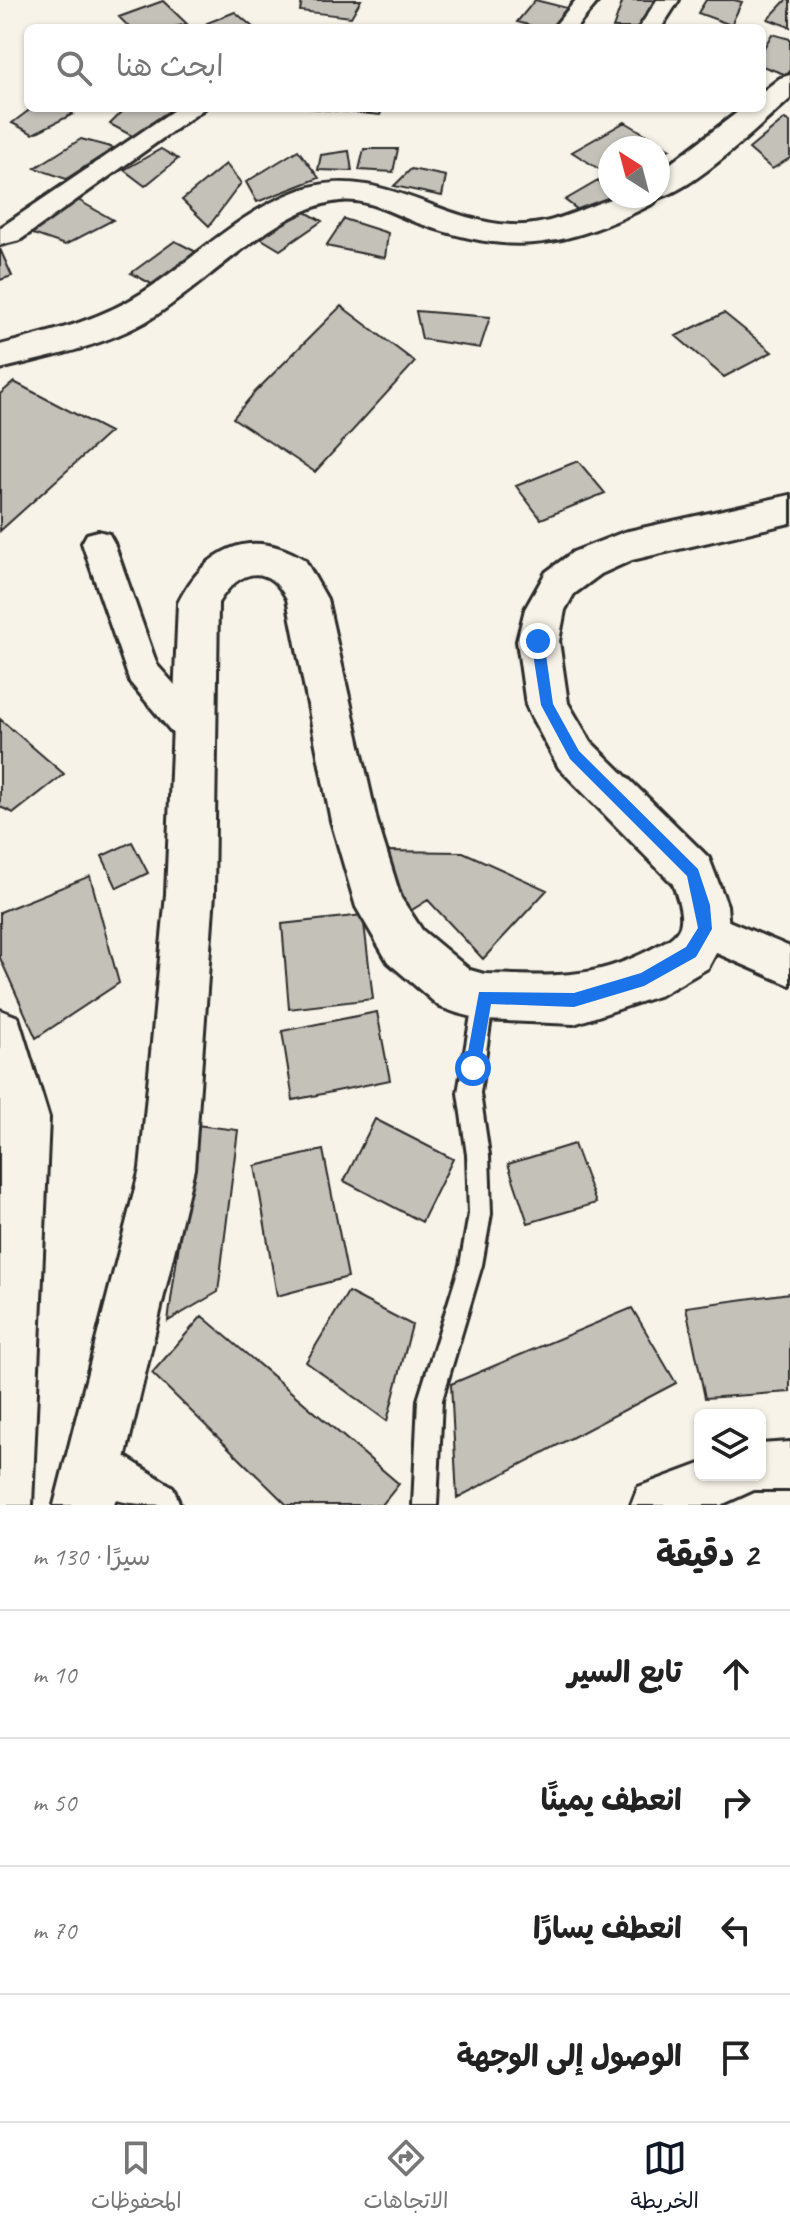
<!DOCTYPE html>
<html lang="ar">
<head>
<meta charset="utf-8">
<style>
	body { margin:0; font-family:Caveat,"Playpen Sans Arabic",sans-serif; background:#f6f6f6; color:#222; direction:rtl }
	.controls { position:absolute; right:24px; bottom:24px; display:grid; overflow:hidden; border-radius:12px; box-shadow:0 2px 6px #0004 }
	.controls button { width:72px; height:72px; display:grid; place-items:center; padding:0; border:0; border-bottom:2px solid #e0e0e0; background:#fff; color:#222; font:40px sans-serif }
	.compass { position:absolute; left:598px; top:136px; width:72px; height:72px; border-radius:50%; background:#fff; box-shadow:0 2px 6px #0004; rotate:324deg }
	.stop { position:absolute; width:24px; height:24px; margin:-18px; border:6px solid #1a73e8; border-radius:50%; background:#fff }
	.stop.end { background:#1a73e8; border-color:#fff; box-shadow:0 2px 8px #0008 }
	.list { margin:0; padding:0; list-style:none }
	h2 { display:flex; justify-content:space-between; align-items:center; height:104px; margin:0; padding:0 32px; font-size:34px }
	h2 small { font-size:26px; font-weight:400; color:#767676 }
	.list li { display:grid; grid-template-columns:52px 1fr auto; gap:24px; align-items:center; box-sizing:border-box; height:128px; padding:0 32px; border-top:2px solid #e0e0e0 }
	.list b { display:block; font-size:30px; white-space:nowrap }
	.list em { font-size:26px; font-style:normal; color:#767676 }
	.icon { flex:none; width:44px; height:44px; fill:none; stroke:currentColor; stroke-width:2; stroke-linecap:round; stroke-linejoin:round }
	.map { position:relative; flex:none; width:790px; height:1505px; overflow:hidden; direction:ltr }
	.search { position:absolute; background:#fff; box-shadow:0 2px 6px #0004; left:24px; right:24px; top:24px; height:88px; display:flex; align-items:center; gap:20px; box-sizing:border-box; padding:0 28px; border-radius:12px; color:#767676; font-size:30px }
	.sheet { height:616px; background:#fff }
	nav { display:flex; justify-content:space-around; align-items:center; box-sizing:border-box; height:112px; border-top:2px solid #e0e0e0; background:#fff; font-size:22px; color:#767676 }
	nav a { display:grid; justify-items:center; gap:4px }
	nav .on { color:#111827 }
	.map>svg:first-child { display:block }
	.building { fill:#c4c1b9; stroke:#2b2b2b; stroke-width:2 }
	.lines { fill:none; stroke-linecap:round; stroke-linejoin:round }
	.lane-casing { stroke:#2b2b2b; stroke-width:6 }
	.street-casing { stroke:#2b2b2b; stroke-width:6 }
	.secondary-casing { stroke:#2b2b2b; stroke-width:6 }
	.lane { fill:#f7f3e8; fill-rule:evenodd }
	.street { fill:#f7f3e8; fill-rule:evenodd }
	.secondary { fill:#f7f3e8; fill-rule:evenodd }
	.route { fill:#1a73e8 }
</style>
</head>
<body>
<div class="map">
<svg width="790" height="1505" viewBox="0 0 790 1505">
	<rect width="100%" height="100%" fill="#f7f3e8"/>
	<filter id="ink" filterUnits="userSpaceOnUse"><feTurbulence type="fractalNoise" baseFrequency=".0125" numOctaves="2"/><feDisplacementMap in="SourceGraphic" scale="16" xChannelSelector="R" yChannelSelector="G"/><feConvolveMatrix kernelMatrix="1 2 1 2 8 2 1 2 1" color-interpolation-filters="sRGB"/></filter>
	<g filter="url(#ink)">
		<!-- building -->
		<path class="building" d="M302,0H361L351,17L300,11Z
			M535,0L571,9L556,28H540L517,22Z
			M623,0H651L655,1L637,28H613Z
			M706,0H734L742,2L731,25L698,13Z
			M786,0H790V27L768,19Z
			M163,1L187,24L170,28H130L119,17Z
			M235,12L254,28H212L207,23Z
			M772,34L790,39V71L787,75L762,66V51Z
			M32,108H65L73,114L33,134L12,123Z
			M126,108H175L179,110L136,138L110,124Z
			M309,108H383L380,115Z
			M785,119L790,122V158L772,169L749,149Z
			M625,122L670,149L658,156V148H610V176L572,152Z
			M81,139L114,148L66,179L35,168Z
			M161,149L178,159L145,186L124,170Z
			M364,149H398L393,172L359,170Z
			M298,150L319,178L257,202L246,182Z
			M349,151L352,171L318,170L321,155Z
			M226,164L241,183L209,226L182,200Z
			M411,169L446,176L442,196L394,186Z
			M598,181L610,190V196H618L625,201L590,219L565,200Z
			M78,200L113,220L65,245L27,232Z
			M302,210L322,221L280,250L260,238Z
			M344,219L388,233L385,258L326,246Z
			M175,241L202,255L159,288L131,273Z
			M0,249L12,276L0,280Z
			M341,306L415,362L315,472L233,418L255,392Z
			M416,311L490,317L480,348L422,339Z
			M724,313L772,352L724,377L676,336Z
			M14,382L110,432L0,531V394Z
			M578,461L605,493L541,519L516,486Z
			M0,719L64,774L14,813L0,807Z
			M132,842L148,873L117,888L102,856Z
			M382,851L463,852L547,890L483,959L428,900L394,921Z
			M90,876L119,983L36,1038L0,958V912Z
			M363,915L373,999L289,1009L282,924Z
			M377,1012L390,1080L293,1100L282,1031Z
			M375,1119L453,1159L422,1222L344,1181Z
			M196,1125L238,1130L218,1292L168,1321Z
			M574,1144L596,1203L528,1223L508,1164Z
			M323,1150L348,1277L277,1296L255,1166Z
			M348,1292L412,1325L387,1421L306,1362Z
			M790,1293V1392L705,1398L686,1307Z
			M632,1308L676,1383L457,1498L451,1384Z
			M202,1316L399,1484L382,1505H287L152,1373Z"/>
		<g class="lines">
			<!-- lane casing -->
			<g class="lane-casing">
				<path id="lane" d="M484,987L491,990L494,997L480,1093L489,1155L491,1214L482,1265L442,1400L437,1505H413L418,1400L460,1265L469,1214L467,1155L458,1093L474,997L477,990Z"/>
			</g>
			<!-- street casing -->
			<g class="street-casing">
				<path id="street" d="M576,0H599L576,28H553Z
					M657,0H679L661,28H639Z
					M177,108H205L20,240L0,245V228Z
					M98,531L109,534L114,543L157,665L206,720L211,731L206,742L193,746L180,742L130,682L82,543L87,534Z
					M705,911L790,947V985L691,942L685,929L691,916Z
					M93,1440L110,1447L173,1487L180,1505C135,1505 89,1505 69,1464L76,1447Z
					M790,1442V1490H754L721,1505H631L638,1487L700,1464V1475H760V1444Z"/>
			</g>
			<!-- secondary casing -->
			<g class="secondary-casing">
				<path id="secondary" d="M790,75V99C759,126 695,189 658,198L654,203C563,249 512,257 415,222C391,213 367,198 340,201C275,207 202,289 145,322C100,347 49,357 0,369V345C50,332 98,321 142,293C195,259 240,211 300,190C378,163 435,221 511,225C551,227 579,209 616,197C628,193 645,196 658,196V173L743,108H762V92L780,78Z
					M790,495V523L632,560L601,574L574,594L565,610L559,641L568,703L591,742L709,858L727,905L729,929L708,968L661,995L574,1024L484,1020L457,1013L440,1007L388,962L356,907L331,821L287,599C267,561 238,570 218,603L214,894L194,1169L114,1505H54L140,1169L166,894L178,603C205,550 249,525 305,560L327,599L377,821L401,898L422,930L470,970L484,974C553,976 594,981 657,946C666,941 676,937 680,926C684,914 677,896 673,884L559,768L532,718L526,705L517,641L525,609L546,572L573,552L624,532Z
					M0,1010L18,1017L49,1118L32,1505H0Z"/>
			</g>
			<!-- lane -->
			<use href="#lane" class="lane"/>
			<!-- street -->
			<use href="#street" class="street"/>
			<!-- secondary -->
			<use href="#secondary" class="secondary"/>
		</g>
	</g>
	<!-- route -->
	<path class="route" d="M538,636L544,641L553,704L579,751L698,869L710,905L712,929L696,957L644,986L574,1007L491,1004L480,1068L473,1076L465,1068L479,992L574,993L641,973L686,947L698,928L687,876L570,759L541,705L531,641Z"/>
</svg>
<div class="controls">
<button><svg class="icon" aria-label="layers" viewBox="0 0 24 24"><path d="M12 4l9 5-9 5-9-5zM3 14l9 5 9-5"/></svg></button>
</div>
<svg class="compass" viewBox="-18 -18 36 36"><path d="M0-13l5 13h-10z" fill="#e53935"/><path d="M0 13l5-13h-10z" fill="#767676"/></svg>
<div class="stop" style="left:473px;top:1068px"></div>
<div class="stop end" style="left:538px;top:641px"></div>
<div class="search"><svg class="icon" aria-label="search" viewBox="0 0 24 24"><circle cx="10" cy="10" r="6"/><path d="M15 15l6 6"/></svg>ابحث هنا</div>
</div>
<section class="sheet">
<h2>2 دقيقة<small>سيرًا · 130 m</small></h2>
<ul class="list">
<li><svg class="icon" aria-label="ahead" viewBox="0 0 24 24"><path d="M12 20V5M6 11l6-6 6 6"/></svg><div><b>تابع السير</b></div><em>10 m</em></li>
<li><svg class="icon" aria-label="right" viewBox="0 0 24 24"><path d="M7 20v-9h11M14 6l5 5-5 5"/></svg><div><b>انعطف يمينًا</b></div><em>50 m</em></li>
<li><svg class="icon" aria-label="left" viewBox="0 0 24 24"><path d="M17 20v-9H6M10 6l-5 5 5 5"/></svg><div><b>انعطف يسارًا</b></div><em>70 m</em></li>
<li><svg class="icon" aria-label="arrive" viewBox="0 0 24 24"><path d="M6 21V4h12l-3 4 3 4H6"/></svg><div><b>الوصول إلى الوجهة</b></div></li>
</ul>
</section>
<nav>
<a class="on"><svg class="icon" aria-label="map" viewBox="0 0 24 24"><path d="M3 6l6-2 6 2 6-2v14l-6 2-6-2-6 2zM9 4v14M15 6v14"/></svg>الخريطة</a>
<a><svg class="icon" aria-label="directions" viewBox="0 0 24 24"><path d="M12 3l9 9-9 9-9-9zM9 14v-3h6M13 9l2 2-2 2"/></svg>الاتجاهات</a>
<a><svg class="icon" aria-label="saved" viewBox="0 0 24 24"><path d="M7 4h10v16l-5-4-5 4z"/></svg>المحفوظات</a>
</nav>
</body>
</html>
